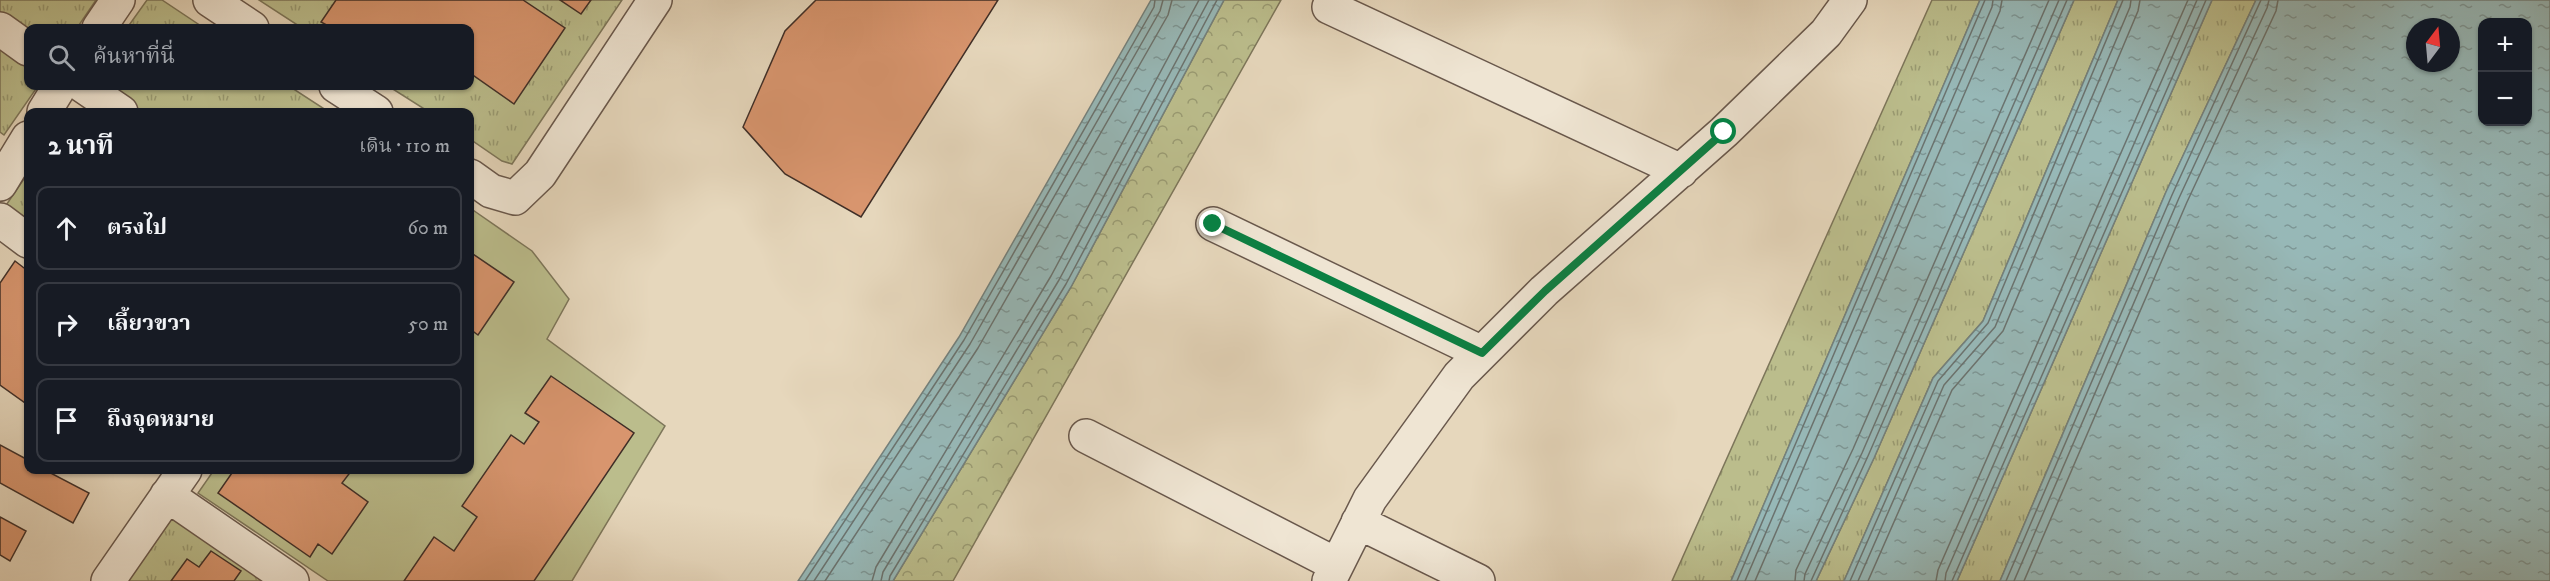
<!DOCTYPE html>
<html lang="th">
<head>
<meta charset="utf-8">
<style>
	body { margin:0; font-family:"IM FELL DW Pica","Noto Serif Thai",serif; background:#20242c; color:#f1f3f6 }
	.controls { position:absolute; right:18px; top:18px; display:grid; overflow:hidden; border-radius:12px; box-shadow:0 2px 4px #0004 }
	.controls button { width:54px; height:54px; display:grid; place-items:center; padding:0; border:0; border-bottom:2px solid #363941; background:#171b24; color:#f1f3f6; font:30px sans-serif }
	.compass { position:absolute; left:2406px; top:18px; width:54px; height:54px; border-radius:50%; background:#171b24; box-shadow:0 2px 4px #0004; rotate:16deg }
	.stop { position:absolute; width:18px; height:18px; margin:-14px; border:4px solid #0b8043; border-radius:50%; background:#fff }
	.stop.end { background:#0b8043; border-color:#fff; box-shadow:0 2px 6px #0008 }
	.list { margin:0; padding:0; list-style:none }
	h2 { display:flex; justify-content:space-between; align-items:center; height:78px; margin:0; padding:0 24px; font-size:26px }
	h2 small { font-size:20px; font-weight:400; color:#9ea1a6 }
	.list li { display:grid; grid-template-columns:39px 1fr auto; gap:18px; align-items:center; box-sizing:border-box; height:84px; margin:0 12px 12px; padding:0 12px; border:2px solid #363941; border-radius:12px }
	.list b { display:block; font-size:22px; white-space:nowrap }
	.list em { font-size:20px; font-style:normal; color:#9ea1a6 }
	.icon { flex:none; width:33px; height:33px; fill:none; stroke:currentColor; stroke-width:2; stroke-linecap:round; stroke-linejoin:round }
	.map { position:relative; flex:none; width:2550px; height:581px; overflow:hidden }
	.search { position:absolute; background:#171b24; box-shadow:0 2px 4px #0004; left:24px; top:24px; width:450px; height:66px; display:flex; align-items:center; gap:15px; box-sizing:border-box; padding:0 21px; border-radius:12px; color:#9ea1a6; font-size:22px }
	.panel { position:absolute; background:#171b24; box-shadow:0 2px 4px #0004; left:24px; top:108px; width:450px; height:366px; border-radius:12px }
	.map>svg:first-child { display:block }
	.grass { fill:url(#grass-tufts); stroke:#7d765a; stroke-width:1.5 }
	.forest { fill:url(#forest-crowns); stroke:#7d765a; stroke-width:1.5 }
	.green { fill:#bbbd8c; stroke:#7d765a; stroke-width:1.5 }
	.water { fill:url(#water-ripples); stroke:#74817d; stroke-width:1.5; fill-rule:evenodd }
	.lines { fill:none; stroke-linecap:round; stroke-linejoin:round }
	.shore { stroke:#6b736f; stroke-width:1.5 }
	.building { fill:#d8956e; stroke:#3f2e27; stroke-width:1.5 }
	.minor-casing { stroke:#69584c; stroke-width:36 }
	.minor { stroke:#efe5d3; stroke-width:33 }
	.route { stroke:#0b8043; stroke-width:8 }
</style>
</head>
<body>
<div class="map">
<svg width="2550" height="581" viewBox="0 0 2550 581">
	<defs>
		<pattern id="grass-tufts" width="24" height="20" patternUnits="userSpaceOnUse" patternTransform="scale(1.5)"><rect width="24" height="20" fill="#bbbd8c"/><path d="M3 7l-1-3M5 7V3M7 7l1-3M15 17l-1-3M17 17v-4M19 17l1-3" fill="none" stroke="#999a72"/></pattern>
		<pattern id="forest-crowns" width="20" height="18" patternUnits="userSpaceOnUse" patternTransform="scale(1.5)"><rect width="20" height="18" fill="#bbbd8c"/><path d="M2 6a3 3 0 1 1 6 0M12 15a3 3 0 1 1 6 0" fill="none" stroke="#999a72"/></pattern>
		<pattern id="water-ripples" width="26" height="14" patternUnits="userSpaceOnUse" patternTransform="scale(1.5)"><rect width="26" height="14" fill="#97b8b7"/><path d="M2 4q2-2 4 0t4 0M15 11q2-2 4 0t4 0" fill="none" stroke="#7d9695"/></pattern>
	</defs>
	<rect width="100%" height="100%" fill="#e6d7bc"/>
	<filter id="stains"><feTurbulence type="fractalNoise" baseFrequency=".00333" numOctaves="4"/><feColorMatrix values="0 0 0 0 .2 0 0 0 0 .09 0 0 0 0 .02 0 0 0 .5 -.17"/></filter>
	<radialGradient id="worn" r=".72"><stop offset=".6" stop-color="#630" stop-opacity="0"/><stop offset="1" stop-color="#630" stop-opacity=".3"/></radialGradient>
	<!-- grass -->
	<path class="grass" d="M0,0H96L77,28H28V86H38L4,135L0,132Z
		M147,0H162L204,28H127Z
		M259,0H622L512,164L502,161L470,139V112H429L388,86H470V28H302Z
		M1932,0H1980L1731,581H1672Z
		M2074,0H2118L1983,321L1933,378L1844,581H1816L1874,458Z
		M2212,0H2256L2166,192L2000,581H1957Z
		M97,86H289L329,112H137Z
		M28,173V235L0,214Z
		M168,511L266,581H120Z"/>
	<!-- forest -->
	<path class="forest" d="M1224,0H1281L953,581H893L1071,287Z"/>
	<!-- green -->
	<path class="green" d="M470,208L532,251L569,299L547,339L665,426L572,581H328L198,493L214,470H470Z"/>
	<!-- water -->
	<path class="water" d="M1151,0H1224L1071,287L893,581H798L959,337Z
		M1980,0H2074L1874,458L1816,581H1731Z
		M2118,0H2212L1957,581H1844L1933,378L1983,321Z
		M2256,0H2550V581H2000L2166,192ZM2482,22H2528V122H2482ZM2415,27H2451V63H2415Z"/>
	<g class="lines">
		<!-- shore -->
		<path class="shore" d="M805,581L964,340L1154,7L1155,0
			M814,581L970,344L1160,11L1163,0
			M825,581L978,348L1168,15L1172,0
			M872,581L876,567L1051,276L1199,0
			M881,581L883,572L1059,280L1209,0
			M889,581L890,576L1066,284L1217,0
			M1737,581L1985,0
			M1745,581L1992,7L1993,0
			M1755,581L2000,11L2002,0
			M1795,581L1796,570L1853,449L2049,0
			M1804,581L1805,574L1862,453L2059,0
			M1811,581L1868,456L2067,0
			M1850,581L1938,381L1988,323L2123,0
			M1858,581L1944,385L1995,327L2130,7L2131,0
			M1868,581L1952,390L2003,331L2138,11L2140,0
			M1936,581L1938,570L2188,0
			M1945,581L1946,573L2197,0
			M1952,581L2206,0
			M2006,581L2172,195L2261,0
			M2014,581L2179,198L2267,8L2269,0
			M2024,581L2187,202L2276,11L2278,0"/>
	</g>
	<!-- building -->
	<path class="building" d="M336,0H523L565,28L514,104L470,73V28H332L321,22Z
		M560,0H591L581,14Z
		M816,0H998L861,217L785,174L743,127L785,31Z
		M470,252L514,282L478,335L470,329Z
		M15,261L28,271V405L0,385V283Z
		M551,376L634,433L534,581H404L434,537L454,551L477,517L462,506L511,435L524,444L539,422L525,413Z
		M0,445L28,460V470H45L89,493L73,523L0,483Z
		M234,470H352L342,483L368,502L332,554L318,544L310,557L218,493Z
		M0,517L26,531L10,561L0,555Z
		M211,551L241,571L234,581H171L187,559L199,567Z"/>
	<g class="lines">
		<!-- minor casing -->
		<g class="minor-casing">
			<path id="minor" d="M210,0L252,28
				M1329,7L1681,171
				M99,28L118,0
				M0,29L28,49
				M83,86L121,112
				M336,86L376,112
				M44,112L60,86
				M470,176L491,191L515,198L540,174L655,0
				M0,184L28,138
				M0,220L28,241
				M1213,224L1482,353
				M1086,436L1337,565
				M167,495L292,581
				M1358,522L1478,581
				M108,581L185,470
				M1329,581L1370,499L1459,376L1544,291L1724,132L1826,33L1850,0"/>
		</g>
		<!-- minor -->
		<use href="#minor" class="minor"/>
	</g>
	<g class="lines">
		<!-- route -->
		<path class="route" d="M1213,224L1482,353L1545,291L1724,132"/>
	</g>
	<rect width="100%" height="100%" filter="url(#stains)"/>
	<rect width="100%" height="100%" fill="url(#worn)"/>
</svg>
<div class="controls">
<button>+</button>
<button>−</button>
</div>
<svg class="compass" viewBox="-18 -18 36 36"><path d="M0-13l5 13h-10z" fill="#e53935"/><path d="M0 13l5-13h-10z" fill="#9ea1a6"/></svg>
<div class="stop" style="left:1724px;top:132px"></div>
<div class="stop end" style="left:1213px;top:224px"></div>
<div class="search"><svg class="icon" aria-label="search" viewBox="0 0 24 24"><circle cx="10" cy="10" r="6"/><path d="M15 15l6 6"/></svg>ค้นหาที่นี่</div>
<section class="panel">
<h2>2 นาที<small>เดิน · 110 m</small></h2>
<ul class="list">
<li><svg class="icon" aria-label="ahead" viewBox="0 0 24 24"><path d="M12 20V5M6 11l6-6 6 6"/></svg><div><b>ตรงไป</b></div><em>60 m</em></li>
<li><svg class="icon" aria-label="right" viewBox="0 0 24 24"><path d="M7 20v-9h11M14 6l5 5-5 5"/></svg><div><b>เลี้ยวขวา</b></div><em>50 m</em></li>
<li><svg class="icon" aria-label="arrive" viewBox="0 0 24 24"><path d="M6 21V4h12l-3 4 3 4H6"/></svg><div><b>ถึงจุดหมาย</b></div></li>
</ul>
</section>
</div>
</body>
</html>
